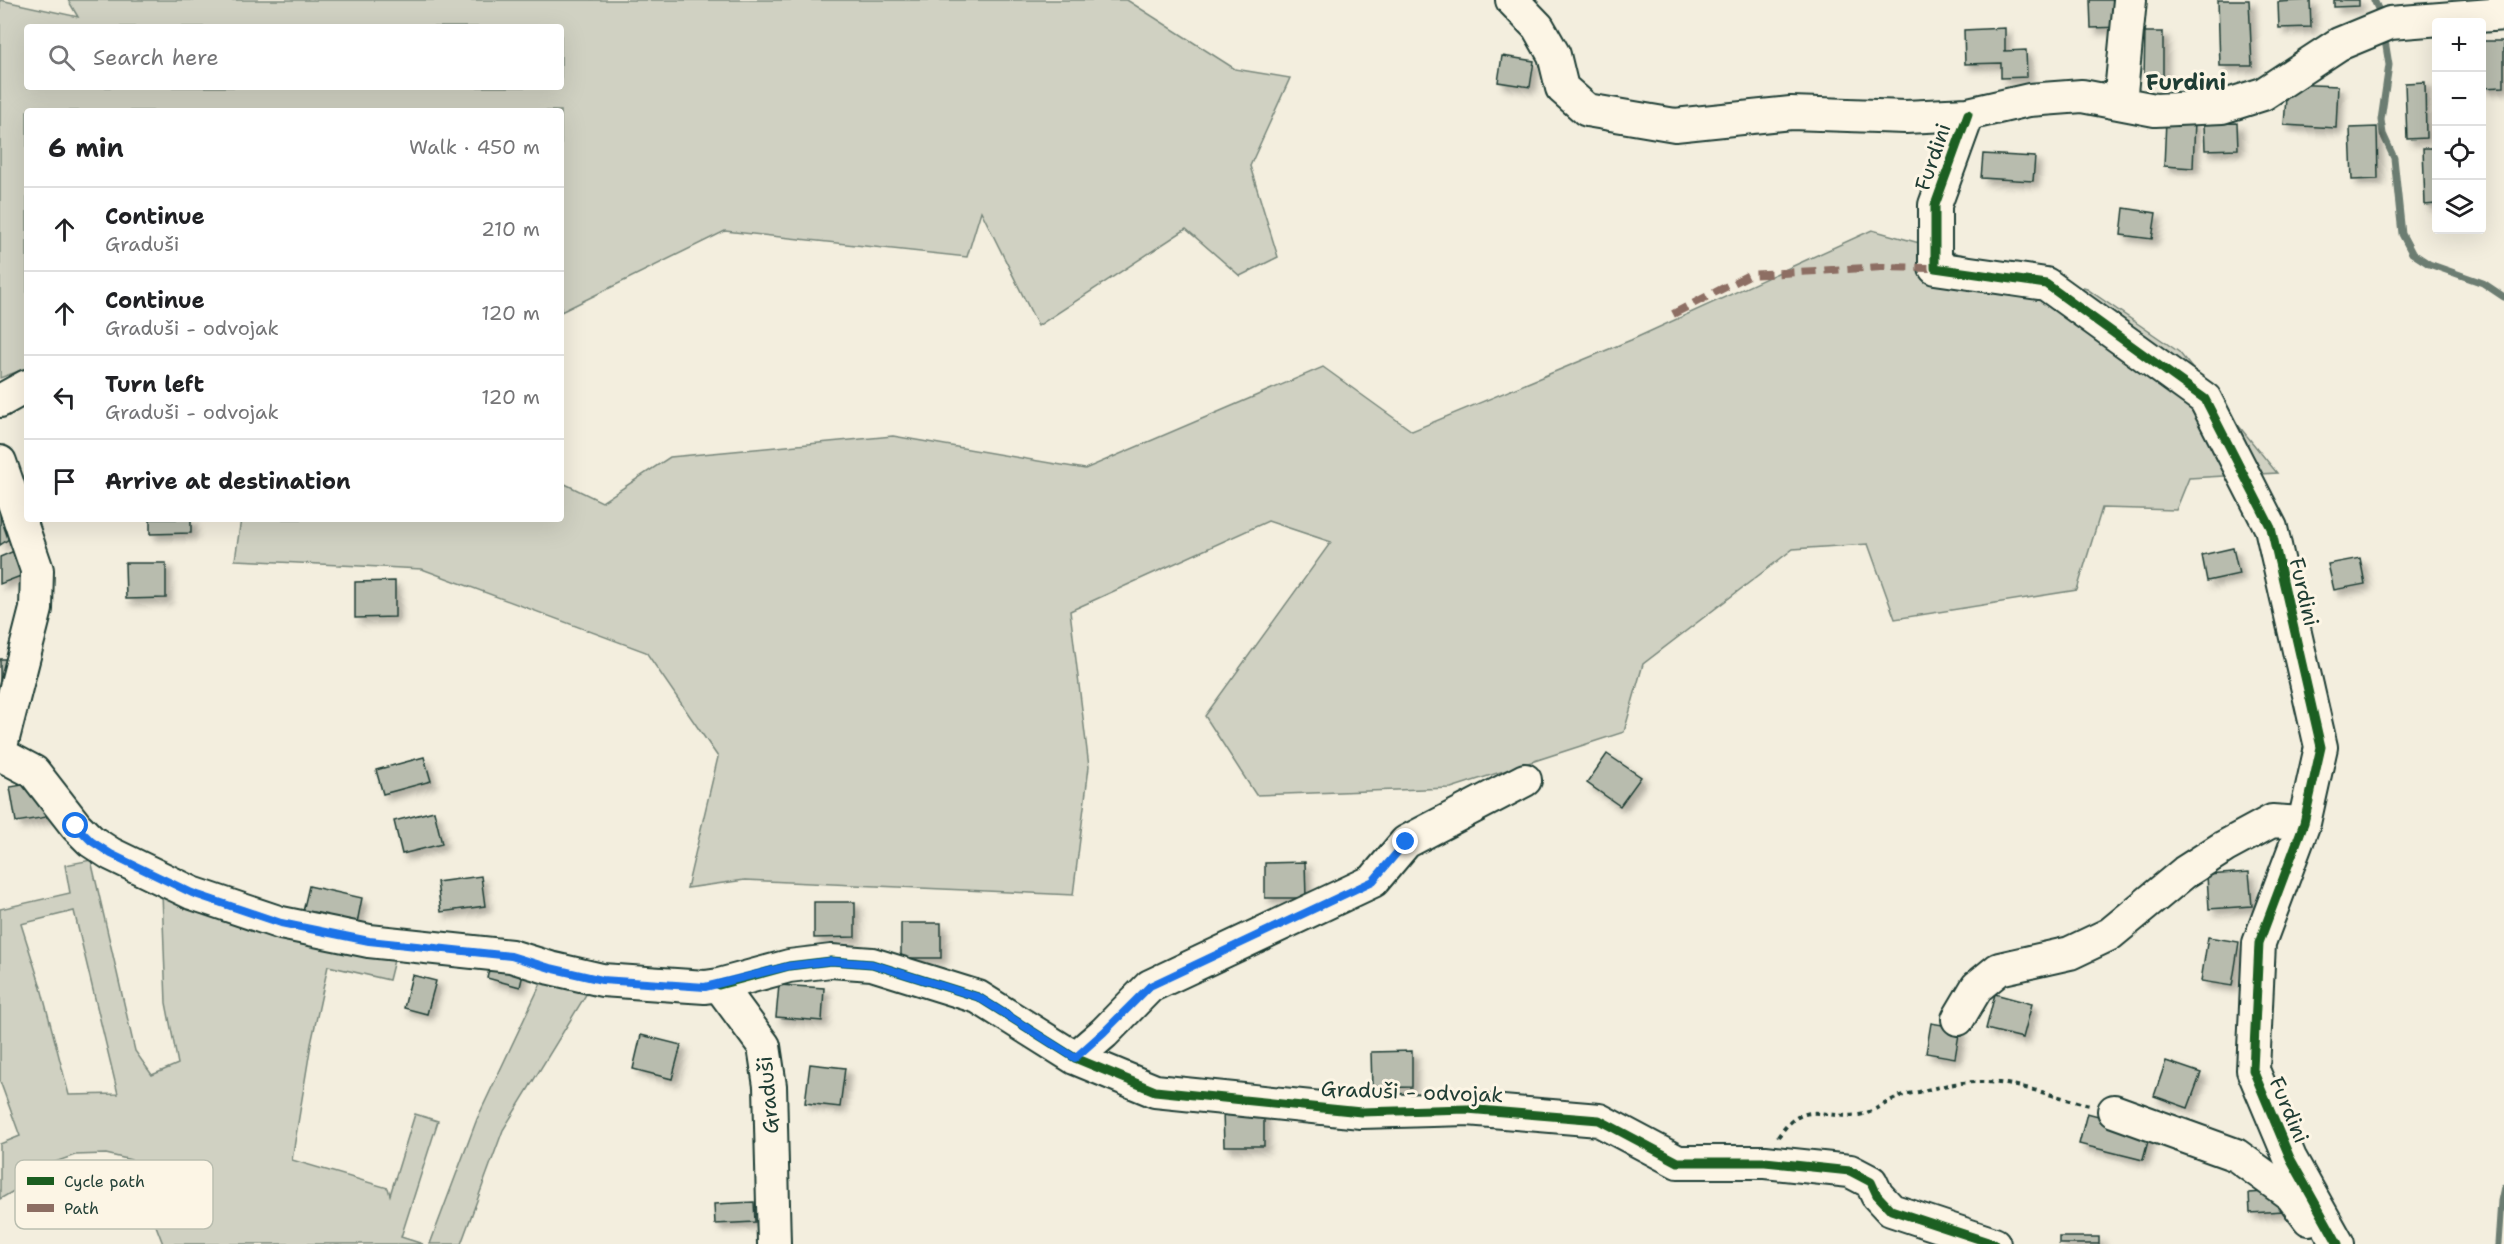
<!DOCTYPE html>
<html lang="en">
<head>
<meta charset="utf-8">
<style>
	body { margin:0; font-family:"Shantell Sans",sans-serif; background:#f6f6f6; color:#202124 }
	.controls { position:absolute; right:18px; top:18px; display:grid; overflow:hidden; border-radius:6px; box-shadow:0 6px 24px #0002 }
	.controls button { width:54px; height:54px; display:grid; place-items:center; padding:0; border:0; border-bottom:2px solid #e0e0e0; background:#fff; color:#202124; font:30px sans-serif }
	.stop { position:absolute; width:18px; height:18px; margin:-14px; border:4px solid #1a73e8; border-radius:50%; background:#fff }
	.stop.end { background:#1a73e8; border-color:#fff; box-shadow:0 2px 6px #0008 }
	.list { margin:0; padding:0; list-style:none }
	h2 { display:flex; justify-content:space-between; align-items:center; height:78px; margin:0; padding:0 24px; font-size:26px }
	h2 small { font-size:20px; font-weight:400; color:#757577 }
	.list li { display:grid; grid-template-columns:39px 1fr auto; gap:18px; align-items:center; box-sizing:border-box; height:84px; padding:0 24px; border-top:2px solid #e0e0e0 }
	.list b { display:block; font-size:22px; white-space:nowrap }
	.list p { margin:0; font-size:20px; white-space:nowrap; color:#757577 }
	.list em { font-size:20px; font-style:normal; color:#757577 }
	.icon { flex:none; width:33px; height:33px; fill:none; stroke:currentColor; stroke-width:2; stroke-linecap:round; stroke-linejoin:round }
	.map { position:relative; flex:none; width:2504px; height:1244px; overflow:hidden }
	.search { position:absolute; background:#fff; box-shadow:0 6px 24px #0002; left:24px; top:24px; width:540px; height:66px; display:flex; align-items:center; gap:15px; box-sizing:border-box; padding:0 21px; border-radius:6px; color:#757577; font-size:22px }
	.panel { position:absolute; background:#fff; box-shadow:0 6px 24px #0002; left:24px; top:108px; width:540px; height:414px; border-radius:6px }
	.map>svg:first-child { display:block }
	.green { fill:#d0d1c2; stroke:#78877b; stroke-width:1.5; fill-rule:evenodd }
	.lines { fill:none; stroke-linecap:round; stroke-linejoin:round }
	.stream { stroke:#6c7d72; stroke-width:7 }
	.building { fill:#b8bcae; stroke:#1f3d34; stroke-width:1.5; filter:url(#shadow) }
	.minor-casing { stroke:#1f3d34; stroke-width:36 }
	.path { stroke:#1f3d34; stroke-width:4; stroke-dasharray:4.5 4.5; stroke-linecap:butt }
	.minor { stroke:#fcf5e5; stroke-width:32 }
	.quiet { stroke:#8d6e63; stroke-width:8; stroke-dasharray:15 8; stroke-linecap:butt }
	.cycleway-casing { stroke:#fcf5e5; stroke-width:13 }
	.cycleway { stroke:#1b5e20; stroke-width:9 }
	.route { stroke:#1a73e8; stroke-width:8 }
	.labels { text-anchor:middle; stroke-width:6; stroke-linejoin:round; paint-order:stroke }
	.street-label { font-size:21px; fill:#1f3d34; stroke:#fcf5e5 }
	.neighbourhood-label { font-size:22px; font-weight:bold; fill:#1f3d34; stroke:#fcf5e5 }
	.key { fill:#fcf5e5; stroke:#babeb0; stroke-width:1.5 }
	.key-label { font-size:16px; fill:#1f3d34 }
</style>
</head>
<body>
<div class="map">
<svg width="2504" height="1244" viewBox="0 0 2504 1244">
	<defs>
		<filter id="shadow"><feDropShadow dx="5.5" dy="5.5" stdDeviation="3" flood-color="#0004"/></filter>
	</defs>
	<rect width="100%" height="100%" fill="#f3eede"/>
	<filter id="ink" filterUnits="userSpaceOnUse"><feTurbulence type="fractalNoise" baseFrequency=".0167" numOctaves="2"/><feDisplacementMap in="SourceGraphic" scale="12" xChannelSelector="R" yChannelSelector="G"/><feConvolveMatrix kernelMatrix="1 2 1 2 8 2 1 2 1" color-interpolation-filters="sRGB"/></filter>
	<g filter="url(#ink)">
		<!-- green -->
		<path class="green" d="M0,0L78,17L68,0H1127L1235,69L1290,78L1250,166L1278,257L1240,276L1186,229L1038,326L981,211L967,257L725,231L561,312V111H27V368L0,378ZM27,27H561V87H27Z
			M1872,230L2087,289L2179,352L2277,473L2189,478L2176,510L2102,508L2077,590L1895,619L1868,544L1793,549L1643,664L1624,732L1451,788L1256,795L1205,716L1331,542L1268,521L1070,611L1089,767L1073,895L745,880L687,888L718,757L646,652L422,569L235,560L241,519H561V482L602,502L670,457L893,436L1085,469L1323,367L1412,431L1631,340Z
			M91,860L135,1051L152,1075L178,1064L166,1003L162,893L396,952L389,980L328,966L311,1044L292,1160L388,1188L390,1195L415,1114L438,1121L401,1237L423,1244H163L131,1160L106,1154L75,1155L38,1168L31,1181L0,1199V1144L20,1136L0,1081V909L70,893L65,865ZM74,911L118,1094L69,1095L40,984L21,924Z
			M543,979L587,993L503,1130L461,1244H430L477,1119Z"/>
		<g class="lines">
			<!-- stream -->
			<path class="stream" d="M2374,0L2380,13
				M2384,34L2389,65L2381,120L2383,134L2394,158L2402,234L2412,253L2429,264L2483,283L2504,297
				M2498,1244L2501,1201L2504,1187"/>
		</g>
		<!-- building -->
		<path class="building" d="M2090,0H2122L2123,27L2091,28Z
			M2218,0H2249L2252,66H2220Z
			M2310,0L2311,27L2279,28L2278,2Z
			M2334,0H2359V6L2334,7Z
			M2005,28V51L2026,50L2027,77L2001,78V63L1965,64L1964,30Z
			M2145,32H2163V77H2144Z
			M2482,41H2504V87L2482,88Z
			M1502,56L1534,61L1530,87L1498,82Z
			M2425,82L2426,138L2407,139L2405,83Z
			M2287,84L2338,86L2336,128L2284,125Z
			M2166,120L2195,121L2193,168L2164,166Z
			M2237,123L2238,149L2205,150L2204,124Z
			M2377,127L2378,179L2352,180L2350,128Z
			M2423,148H2436V204L2425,205Z
			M1983,154L2035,157L2033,181L1981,178Z
			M2124,208L2156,213L2152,239L2121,235Z
			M0,512L16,534L0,545Z
			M150,519H191V533L150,534Z
			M21,548L31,572L0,584V557Z
			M2233,548L2239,574L2207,581L2202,555Z
			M2360,558L2365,584L2334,590L2328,564Z
			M125,563H166V598L126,599Z
			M395,581V617L355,618V582Z
			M0,659H6V695H0Z
			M1607,754L1641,777L1620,806L1587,783Z
			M424,757L431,781L383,794L376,770Z
			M41,782L47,817L16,822L10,787Z
			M434,811L442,844L402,854L394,821Z
			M1305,862L1306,898H1265V863Z
			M2249,872L2252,906L2209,909L2207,875Z
			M481,876L485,906L441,912L437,882Z
			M309,886L362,898L356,928L302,916Z
			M814,902H855V937L814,938Z
			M901,923H941V958H901Z
			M2208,937L2239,942L2232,986L2201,981Z
			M491,962L524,970L520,987L487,978Z
			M412,975L436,981L427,1014L404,1008Z
			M779,985L824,988L822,1021L776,1017Z
			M1995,994L2032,1004L2023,1038L1986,1029Z
			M1931,1023L1960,1028L1955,1058L1926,1053Z
			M641,1035L681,1045L672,1079L633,1069Z
			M1412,1051V1087L1372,1088L1371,1052Z
			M2166,1061L2201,1073L2188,1108L2154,1096Z
			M810,1064L845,1068L840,1107L805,1103Z
			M1223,1111H1264V1146H1224Z
			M2087,1113L2151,1130L2143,1160L2079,1144Z
			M2283,1191L2284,1211L2250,1213L2249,1193Z
			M754,1202L755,1222L715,1224L714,1204Z
			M2059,1237H2099V1244H2059Z"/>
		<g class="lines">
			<!-- minor casing -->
			<g class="minor-casing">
				<path id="minor" d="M1512,0L1538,27L1554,55L1562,88L1587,110L1675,125L1791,113L1905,117L1968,114L2029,100L2082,96L2155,110L2222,107L2263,94L2339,44L2390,23L2504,14
					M2120,103L2130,0
					M1968,114L1935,205V268L2046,284L2205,399L2271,528L2321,747L2304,823L2259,943L2253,1070L2290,1158L2338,1244
					M0,401L27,386
					M0,462L37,570L36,609L0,750
					M0,754L34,772L76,826L91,841L111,854L192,893L281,923L369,941L511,956L550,968L602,980L705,987L719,985L764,1046L770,1086L774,1244
					M719,985L789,966L831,961L872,964L978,997L1075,1058L1155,1091L1361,1112L1467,1109L1599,1120L1678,1162H1765L1850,1171L1871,1182L1877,1195L1891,1210L1994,1244
					M1958,1019L1977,987L1999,969L2070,953L2110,934L2185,872L2224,847L2272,821L2304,823
					M1075,1058L1104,1033L1150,986L1373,881L1406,842L1525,780
					M2114,1111L2236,1155L2291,1195L2309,1219"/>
			</g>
			<!-- path -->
			<path class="path" d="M1778,1137C1805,1097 1823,1120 1859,1115C1876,1112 1886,1101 1901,1096C1906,1094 1913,1093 1919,1092C1938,1087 1958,1082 1978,1082C2015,1081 2054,1097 2090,1105"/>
			<!-- minor -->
			<use href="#minor" class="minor"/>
			<!-- quiet -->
			<path class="quiet" d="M1673,314L1749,275L1881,267L1935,268"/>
			<!-- cycleway casing -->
			<g class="cycleway-casing">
				<path id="cycleway" d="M1968,114L1935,205V268L2046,284L2205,399L2271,528L2321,747L2304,823L2259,943L2253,1070L2290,1158L2338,1244
					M719,985L789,966L831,961L872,964L978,997L1075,1058L1155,1091L1361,1112L1467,1109L1599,1120L1678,1162H1765L1850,1171L1871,1182L1877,1195L1891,1210L1994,1244"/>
			</g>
			<!-- cycleway -->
			<use href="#cycleway" class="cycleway"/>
		</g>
	</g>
	<g class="lines" filter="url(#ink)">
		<!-- route -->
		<path class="route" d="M76,826L91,841L111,854L192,893L281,923L369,941L511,956L550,968L602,980L705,987L789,966L831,961L872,964L978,997L1075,1058L1104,1032L1150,986L1373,881L1406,842"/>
	</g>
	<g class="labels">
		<!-- street labels -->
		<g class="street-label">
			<text transform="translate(1933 157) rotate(-71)" y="7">Furdini</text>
			<text transform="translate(2304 592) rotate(77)" y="7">Furdini</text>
			<text transform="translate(1412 1092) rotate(2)" y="7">Graduši - odvojak</text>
			<text transform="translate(768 1095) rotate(-95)" y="7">Graduši</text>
			<text transform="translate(2289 1110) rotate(67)" y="7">Furdini</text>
		</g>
		<!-- neighbourhood labels -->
		<g class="neighbourhood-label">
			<text x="2186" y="90">Furdini</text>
		</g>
	</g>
	<!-- legend -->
	<rect x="15" y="1160" width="198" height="69" rx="9" class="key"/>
	<rect x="27" y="1177" width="27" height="8" fill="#1b5e20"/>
	<rect x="27" y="1204" width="27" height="8" fill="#8d6e63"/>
	<g class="key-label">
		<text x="64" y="1187">Cycle path</text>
		<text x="64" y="1214">Path</text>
	</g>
</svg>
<div class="controls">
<button>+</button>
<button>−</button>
<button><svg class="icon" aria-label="locate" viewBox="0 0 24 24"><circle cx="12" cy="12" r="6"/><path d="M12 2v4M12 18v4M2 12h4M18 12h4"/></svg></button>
<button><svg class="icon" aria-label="layers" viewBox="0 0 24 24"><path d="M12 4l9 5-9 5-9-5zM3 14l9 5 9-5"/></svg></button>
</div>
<div class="stop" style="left:76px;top:826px"></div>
<div class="stop end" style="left:1406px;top:842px"></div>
<div class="search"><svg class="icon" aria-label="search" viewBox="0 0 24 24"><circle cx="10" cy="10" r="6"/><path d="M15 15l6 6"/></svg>Search here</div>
<section class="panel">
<h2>6 min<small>Walk · 450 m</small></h2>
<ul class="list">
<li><svg class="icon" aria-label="ahead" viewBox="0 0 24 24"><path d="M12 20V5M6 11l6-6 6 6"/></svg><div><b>Continue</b><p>Graduši</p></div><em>210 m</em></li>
<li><svg class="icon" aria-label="ahead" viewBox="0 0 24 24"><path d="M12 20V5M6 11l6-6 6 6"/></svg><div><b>Continue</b><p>Graduši - odvojak</p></div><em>120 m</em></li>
<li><svg class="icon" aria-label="left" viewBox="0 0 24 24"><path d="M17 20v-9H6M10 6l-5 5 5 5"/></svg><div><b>Turn left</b><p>Graduši - odvojak</p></div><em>120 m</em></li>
<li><svg class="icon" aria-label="arrive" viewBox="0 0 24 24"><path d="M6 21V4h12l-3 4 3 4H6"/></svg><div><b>Arrive at destination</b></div></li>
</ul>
</section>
</div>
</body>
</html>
